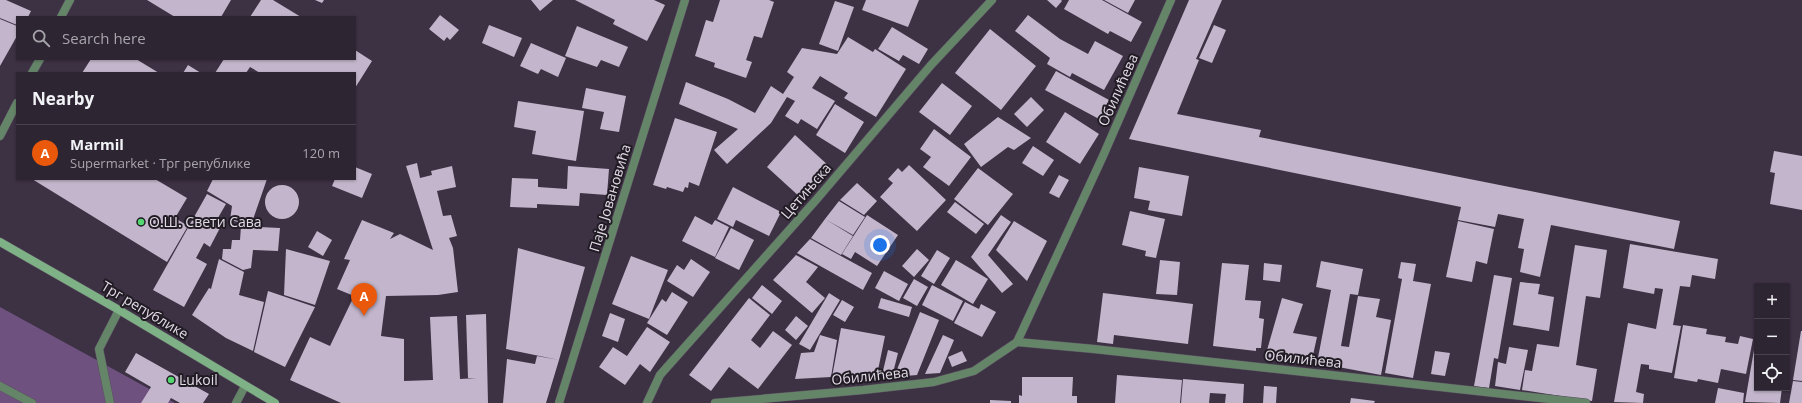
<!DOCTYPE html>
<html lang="en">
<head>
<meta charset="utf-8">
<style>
	body { margin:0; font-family:"Open Sans",sans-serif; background:#3a313f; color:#f1f3f6 }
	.controls { position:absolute; right:12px; bottom:12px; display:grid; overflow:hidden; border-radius:0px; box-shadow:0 1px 3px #0004 }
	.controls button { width:36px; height:36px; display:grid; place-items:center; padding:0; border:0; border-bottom:1px solid #49424e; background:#2e2533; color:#f1f3f6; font:20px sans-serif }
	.you { position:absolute; left:880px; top:245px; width:14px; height:14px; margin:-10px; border:3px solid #fff; border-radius:50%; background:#1a73e8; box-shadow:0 0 0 6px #1a73e833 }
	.badge { display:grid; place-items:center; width:26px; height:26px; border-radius:50%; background:#ea580c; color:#fff; font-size:13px; font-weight:700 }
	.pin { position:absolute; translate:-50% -33px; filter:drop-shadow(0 1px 2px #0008) }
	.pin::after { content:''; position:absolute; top:21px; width:14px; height:12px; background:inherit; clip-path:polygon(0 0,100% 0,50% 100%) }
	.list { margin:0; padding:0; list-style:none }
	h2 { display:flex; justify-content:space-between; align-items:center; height:52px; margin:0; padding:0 16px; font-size:17px }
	h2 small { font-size:13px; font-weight:400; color:#a7a5ac }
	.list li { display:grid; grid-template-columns:26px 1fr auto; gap:12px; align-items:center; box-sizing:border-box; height:56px; padding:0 16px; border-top:1px solid #49424e }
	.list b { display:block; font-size:15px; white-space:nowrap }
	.list p { margin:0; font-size:13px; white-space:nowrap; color:#a7a5ac }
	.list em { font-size:13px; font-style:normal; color:#a7a5ac }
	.icon { flex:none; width:22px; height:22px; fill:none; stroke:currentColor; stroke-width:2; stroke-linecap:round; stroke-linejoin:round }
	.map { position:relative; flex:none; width:1802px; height:403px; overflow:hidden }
	.search { position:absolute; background:#2e2533; box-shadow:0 1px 3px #0004; left:16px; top:16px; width:340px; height:44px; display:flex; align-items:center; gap:10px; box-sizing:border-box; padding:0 14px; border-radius:0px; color:#a7a5ac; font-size:15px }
	.panel { position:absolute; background:#2e2533; box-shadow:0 1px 3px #0004; left:16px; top:72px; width:340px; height:108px; border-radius:0px }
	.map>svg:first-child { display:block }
	.green { fill:#6e517f }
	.building { fill:#c3b6cc }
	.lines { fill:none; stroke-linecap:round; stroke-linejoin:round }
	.street-casing { stroke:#5b5061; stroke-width:9 }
	.secondary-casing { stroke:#5b5061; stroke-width:9 }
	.street { stroke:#658569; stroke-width:8 }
	.secondary { stroke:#7eb185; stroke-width:8 }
	.poi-dot { fill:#54d672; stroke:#211c24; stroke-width:1.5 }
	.labels { text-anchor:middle; stroke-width:4; stroke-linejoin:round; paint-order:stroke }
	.street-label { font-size:14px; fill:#e2dbe7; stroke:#211c24 }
	.poi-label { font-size:14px; fill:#e2dbe7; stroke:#211c24; text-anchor:start }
</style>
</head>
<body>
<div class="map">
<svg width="1802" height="403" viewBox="0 0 1802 403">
	<rect width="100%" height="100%" fill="#3d3144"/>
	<!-- green -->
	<path class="green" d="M0,307L175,403H0Z"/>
	<!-- building -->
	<path class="building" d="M0,0H6L31,11L28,17H17V25L0,18Z
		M147,0H231L221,17H175Z
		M261,0H273L301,17H250Z
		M315,0H324L322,3Z
		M531,0H553L540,11Z
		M575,0H654L665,5L647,41L613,24L615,20Z
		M720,0H769L774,2L762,38L754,36L746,60L752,62L746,78L714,67L715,63L695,56L706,20L713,22Z
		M866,0H919L908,27L862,10Z
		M1047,0H1061L1062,1L1056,8Z
		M1069,0H1102L1142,22L1131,42L1110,31L1108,34L1064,9Z
		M1104,0H1135L1128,13Z
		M1189,0H1222L1196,59L1199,60L1177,114L1261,130L1259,137L1680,221L1674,249L1551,225L1540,277L1520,272L1524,249L1518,248L1524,219L1498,214L1495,227L1458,220L1461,207L1129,139Z
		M835,1L854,7L838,51L819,44Z
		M440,15L459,30L450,40L447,37L444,41L429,29Z
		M1028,15L1060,39L1088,54L1095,41L1123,56L1104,90L1072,73L1070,77L1047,64L1050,58L1015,31Z
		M0,19L17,26V36L0,66Z
		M489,25L522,38L514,57L482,43Z
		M1214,25L1226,30L1212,63L1199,58Z
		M577,26L628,47L619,67L601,60L597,67L565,56Z
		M892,27L928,49L919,64L903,55L899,61L878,49Z
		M990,29L1036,66L1001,110L955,73Z
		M848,37L873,52L875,49L906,69L876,117L844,98L848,93L820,76L812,88L835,101L817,129L801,119L798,124L785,116L795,101L787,97L771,123L727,164L714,150L738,129L679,104L686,82L728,99L755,113L771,86L783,94L794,77L787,72L802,48L837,54Z
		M531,43L566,58L558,77L541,69L538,74L520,66Z
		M355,50L372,61L355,88V73H260L250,67L246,73H215L224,59H355Z
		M91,59H136L159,73H82Z
		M188,65L201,73H183Z
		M1056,71L1109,100L1099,119L1045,90Z
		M942,83L972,106L950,135L919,112Z
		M586,88L626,96L619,132L600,129L604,112L582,108Z
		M1031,97L1044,110L1027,127L1014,114Z
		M518,101L584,111L576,161L532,154L536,131L514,127Z
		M835,104L864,122L845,153L816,135Z
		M1065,112L1099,134L1080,164L1046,142Z
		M998,117L1031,138L1014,150L1008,147L981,167L964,144Z
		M675,118L717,132L699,186L689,182L688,188L685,187L683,192L667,187L666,189L653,185Z
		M934,129L971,157L949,186L923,167L931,157L920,149Z
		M795,135L830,167L801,198L767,167Z
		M1033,146L1054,160L1043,176L1022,163Z
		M1774,151L1802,156V210L1770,204L1775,173L1770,172Z
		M417,163L420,178L432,175L431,171L452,166L456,187L437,191L443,216L451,215L457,236L449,238L453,248L458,292L438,295L386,296L381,336L404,339V381L433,380L430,317L457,316L460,379L477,378H468L466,315L486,314L488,403H341L290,380L310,337L330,346L354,296L337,289L350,260L344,259L362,220L394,233L390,239L400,234L433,250L406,166Z
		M909,165L946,200L917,231L880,197L893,183L888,179L898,168L902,172Z
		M568,166L609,169L607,195L580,193L579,206L537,204V208L510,207L512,178L538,179V187L567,189Z
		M355,167L372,174L362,198L332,186L335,179H355Z
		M1139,167L1189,176L1182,216L1148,210L1150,201L1134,198Z
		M978,168L1013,194L988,225L954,199Z
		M1059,175L1069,180L1059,198L1049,193Z
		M32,179H155L187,198L175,218L188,226L167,262Z
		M213,179H267L251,225L230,220L232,206L207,191Z
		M857,183L877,201L864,215L840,200Z
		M265 202a17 17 0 1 1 34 0a17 17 0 1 1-34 0Z
		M733,187L781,212L769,236L736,220L733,227L717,219Z
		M207,194L226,204L215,223L221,226L210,247L204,243L196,258L207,264L184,307L153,290Z
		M839,201L865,217L853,235L825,219Z
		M955,202L984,224L976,234L947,212Z
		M1130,211L1165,219L1156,258L1145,256L1146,251L1122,245Z
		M867,215L898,235L877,266L855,252L851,259L842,254Z
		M1001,215L1011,222L988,255L1013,284L1002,293L971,257Z
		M695,216L712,225L715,220L729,227L715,257L682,241Z
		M825,219L853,236L841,255L811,238Z
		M1014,221L1047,241L1027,281L996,250Z
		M1458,221L1494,229L1487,264L1476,261L1472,282L1446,277Z
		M241,226L280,228L278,251L253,250L251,268L243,270L222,259L223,249H231L232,240H240Z
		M731,228L754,240L739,270L715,258Z
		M317,231L332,240L323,256L308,247Z
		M810,239L872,273L863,290L797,253Z
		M1630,244L1718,259L1715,279L1692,275L1690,287L1680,286L1673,325L1681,326L1672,373L1649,369V365L1641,364L1636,392L1644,394L1643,403L1614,402L1628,323L1656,329L1663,289L1655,288L1654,294L1623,288Z
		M1575,245L1607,250L1600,298L1586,296L1576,365L1597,369L1592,401L1522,390L1525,370L1532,371L1537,344L1559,347Z
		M518,248L585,267L559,360L506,349Z
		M286,249L330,261L315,305L284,295Z
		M917,249L929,260L914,277L902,266Z
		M937,250L950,258L934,284L921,276Z
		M796,255L818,267L806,282L825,298L812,313L773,280Z
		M631,256L668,270L649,319L612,304Z
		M219,259L244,272L239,295L264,302L253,351L226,338L192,315L209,288L211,289Z
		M691,259L710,272L693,297L667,281L677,265L684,270Z
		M956,260L988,279L973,304L941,285Z
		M1160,260L1180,262L1177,295L1156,294Z
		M1321,261L1363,269L1358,295L1350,294L1341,346L1349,347L1358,296L1380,299L1376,317L1391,320L1381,375L1317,363L1331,290L1316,287Z
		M1401,262L1416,264L1413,281L1431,284L1413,378L1385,373L1402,279L1398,278Z
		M1222,263L1249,265L1245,300L1261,301L1259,318L1264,319L1261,348H1256V351L1213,346Z
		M1264,263L1282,265L1280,282L1263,280Z
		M884,271L908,284L899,301L875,288Z
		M1494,275L1512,278L1498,359L1494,358L1489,388L1474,386Z
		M914,279L928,287L917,306L903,298Z
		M1520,282L1540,284L1538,294L1554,297L1549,331L1513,325Z
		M762,285L782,301L772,314L752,298Z
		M932,285L963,301L953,321L922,305Z
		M268,291L315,307L285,367L254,352Z
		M672,292L688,302L667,335L647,323L662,299L666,302Z
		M829,293L840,300L810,350L799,344Z
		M1103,293L1193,304L1188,344L1114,335L1113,344L1097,342Z
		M749,298L770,315L751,340L760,348L773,331L792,345L758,389L729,367L711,391L689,375Z
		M881,298L912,307L909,317L878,308Z
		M1282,298L1303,304L1293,333L1317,337L1311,364L1265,357Z
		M842,300L854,307L845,322L833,315Z
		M965,302L979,309L981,304L996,312L982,337L954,323Z
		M920,312L939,320L917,375L894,377Z
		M610,313L625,319L618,342L602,336Z
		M796,316L808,326L796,340L785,330Z
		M1683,325L1707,329L1706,334L1726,337L1725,342L1738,344L1740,336L1753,339L1746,374L1721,369L1718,383L1698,379L1697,382L1674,378Z
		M647,327L670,342L650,372L640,364L625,385L599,367L613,347L627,356Z
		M841,328L885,336L877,375L832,377Z
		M1801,331H1802V381L1793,380Z
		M820,335L837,340L831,377L795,379L801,353L814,352Z
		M943,335L954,340L940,373L925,374Z
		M1509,347L1528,350L1520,390L1495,386L1498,362L1506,364Z
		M888,350L898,353L892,377L882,375Z
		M1754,350H1757V388H1782L1780,403L1745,402Z
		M962,351L967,361L952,367L948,357Z
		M1435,351L1450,353L1445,376L1431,374Z
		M136,353L209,394L203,403H180L171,398L168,403H141L151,387L125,372Z
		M537,356L559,360L546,403H503L507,359L535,364Z
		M1117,375L1182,380L1180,403H1115Z
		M1022,377H1073L1072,396H1077V403H1019V395L1022,396Z
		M1183,379L1244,384L1243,403H1225L1226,394L1210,393L1209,403H1181Z
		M1793,381L1802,382V403H1789Z
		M1264,386L1277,387L1276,403H1263Z
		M1718,388L1744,393L1743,403H1715Z
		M1351,398L1375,401L1374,403H1350Z
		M990,400L1011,401V403H990Z"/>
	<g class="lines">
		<!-- street casing -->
		<g class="street-casing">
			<path id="street" d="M61,17L70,0
				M32,73L40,59
				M0,136L17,103
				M1017,342L1103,156L1171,0
				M0,386L32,403
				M110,403L99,349L119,310
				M236,403L245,386
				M559,403L685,0
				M647,403L660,375L816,200L931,65L992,0
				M715,403L863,390L934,382L974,371L1017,342L1094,349L1586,403"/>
		</g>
		<!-- secondary casing -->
		<g class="secondary-casing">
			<path id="secondary" d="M0,242L119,310L275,403"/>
		</g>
		<!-- street -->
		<use href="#street" class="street"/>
		<!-- secondary -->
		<use href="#secondary" class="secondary"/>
	</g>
	<!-- markers -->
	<g class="poi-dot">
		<circle cx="141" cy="222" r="4"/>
		<circle cx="171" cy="380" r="4"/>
	</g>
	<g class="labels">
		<!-- street labels -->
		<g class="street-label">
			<text transform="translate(1118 90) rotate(-66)" y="5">Обилићева</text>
			<text transform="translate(806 191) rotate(-49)" y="5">Цетињска</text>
			<text transform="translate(610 198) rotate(-73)" y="5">Паје Јовановића</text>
			<text transform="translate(145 310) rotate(31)" y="5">Трг републике</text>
			<text transform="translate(1303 359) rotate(6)" y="5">Обилићева</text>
			<text transform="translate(870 376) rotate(-6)" y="5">Обилићева</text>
		</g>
		<!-- poi labels -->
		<g class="poi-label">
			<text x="149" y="227">О.Ш. Свети Сава</text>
			<text x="179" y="385">Lukoil</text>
		</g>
	</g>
</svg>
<div class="controls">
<button>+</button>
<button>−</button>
<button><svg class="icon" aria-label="locate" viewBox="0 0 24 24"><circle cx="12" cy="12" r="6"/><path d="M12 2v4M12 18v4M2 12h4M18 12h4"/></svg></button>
</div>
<div class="you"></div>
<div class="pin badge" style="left:364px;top:316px">A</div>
<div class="search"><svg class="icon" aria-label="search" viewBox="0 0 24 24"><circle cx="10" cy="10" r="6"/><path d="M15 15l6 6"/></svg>Search here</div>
<section class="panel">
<h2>Nearby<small></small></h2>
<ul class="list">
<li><span class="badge">A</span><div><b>Marmil</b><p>Supermarket · Трг републике</p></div><em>120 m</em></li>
</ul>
</section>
</div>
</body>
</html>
